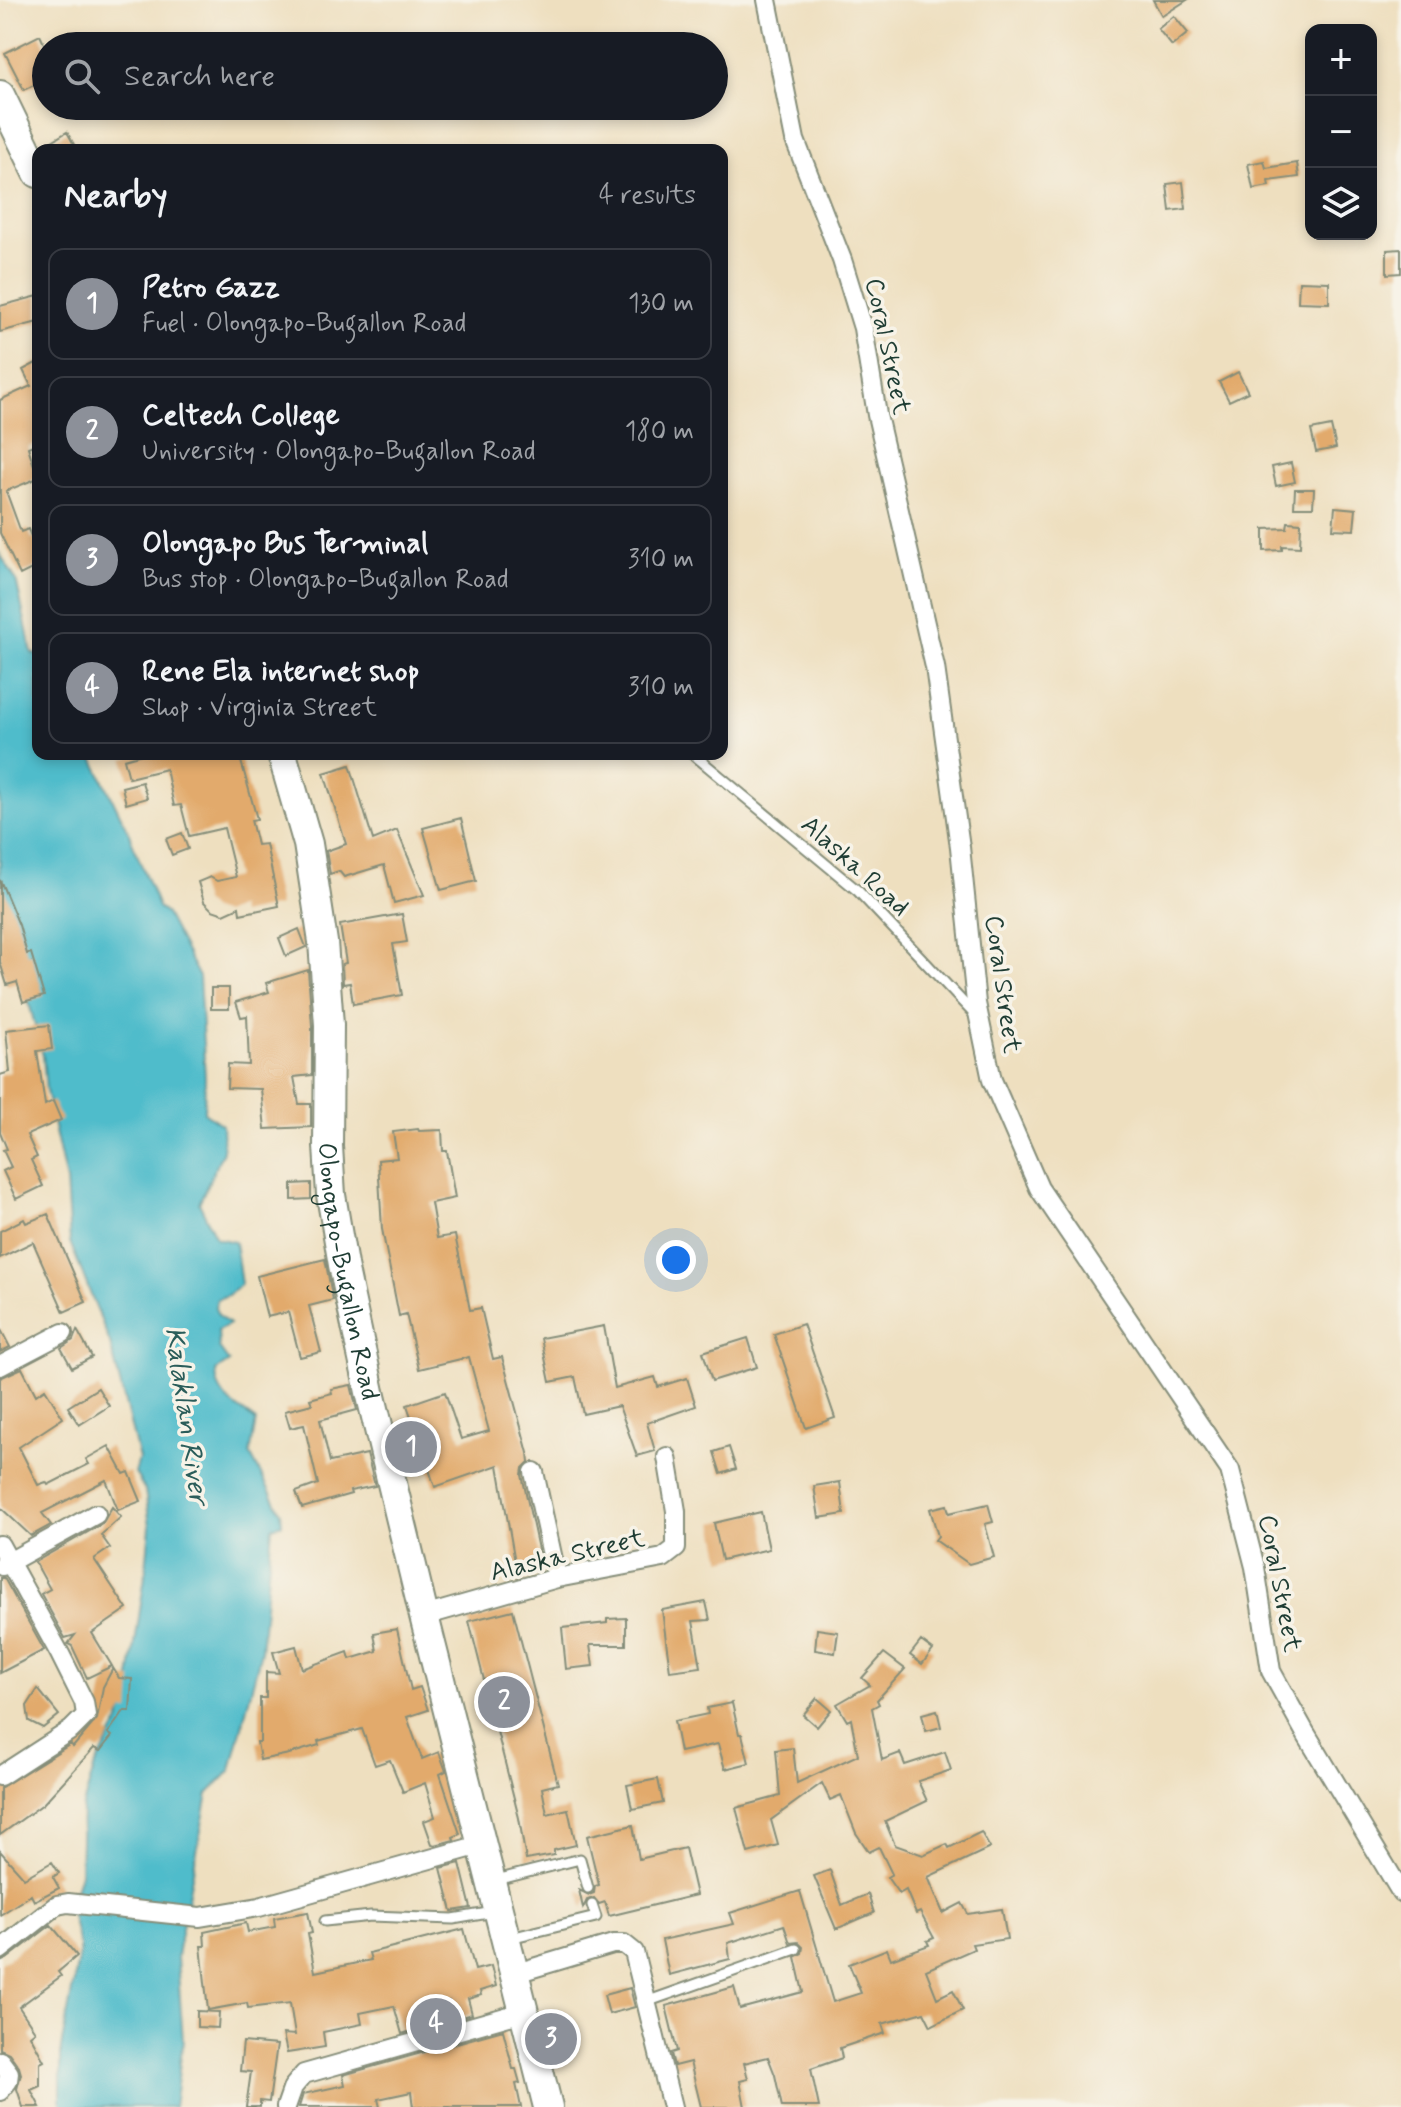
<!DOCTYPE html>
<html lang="en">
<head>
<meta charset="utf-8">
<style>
	body { margin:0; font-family:Mynerve,sans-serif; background:#20242c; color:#f1f3f6 }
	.controls { position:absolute; right:24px; top:24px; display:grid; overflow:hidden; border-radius:16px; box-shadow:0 4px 12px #0003 }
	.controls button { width:72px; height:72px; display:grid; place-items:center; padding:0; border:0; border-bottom:2px solid #363941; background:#171b24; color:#f1f3f6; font:40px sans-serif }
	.you { position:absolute; left:676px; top:1260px; width:28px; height:28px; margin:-20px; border:6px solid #fff; border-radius:50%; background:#1a73e8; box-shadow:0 0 0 12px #1a73e833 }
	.badge { display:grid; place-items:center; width:52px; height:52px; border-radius:50%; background:#8c9099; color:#fff; font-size:26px; font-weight:700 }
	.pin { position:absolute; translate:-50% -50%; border:4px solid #fff; box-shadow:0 2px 8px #0006 }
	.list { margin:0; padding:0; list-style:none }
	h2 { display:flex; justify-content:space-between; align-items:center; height:104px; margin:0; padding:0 32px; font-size:34px }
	h2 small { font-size:26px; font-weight:400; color:#9ea1a6 }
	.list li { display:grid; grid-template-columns:52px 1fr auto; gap:24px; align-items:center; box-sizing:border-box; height:112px; margin:0 16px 16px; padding:0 16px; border:2px solid #363941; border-radius:16px }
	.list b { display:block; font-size:30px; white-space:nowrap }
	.list p { margin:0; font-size:26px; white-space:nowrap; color:#9ea1a6 }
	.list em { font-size:26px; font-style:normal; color:#9ea1a6 }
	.icon { flex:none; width:44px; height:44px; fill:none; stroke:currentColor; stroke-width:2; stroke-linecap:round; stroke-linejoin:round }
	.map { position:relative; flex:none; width:1401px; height:2107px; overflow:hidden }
	.search { position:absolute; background:#171b24; box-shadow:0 4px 12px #0003; left:32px; top:32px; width:696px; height:88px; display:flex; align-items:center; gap:20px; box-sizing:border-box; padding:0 28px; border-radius:44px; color:#9ea1a6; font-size:30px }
	.panel { position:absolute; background:#171b24; box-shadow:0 4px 12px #0003; left:32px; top:144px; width:696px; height:616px; border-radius:16px }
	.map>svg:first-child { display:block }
	.water { fill:#50bccb; stroke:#387c80; stroke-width:2 }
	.building { fill:#e2aa6c }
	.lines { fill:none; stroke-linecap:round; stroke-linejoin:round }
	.service-casing { stroke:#868e7a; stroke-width:13 }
	.minor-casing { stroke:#868e7a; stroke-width:22 }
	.primary-casing { stroke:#868e7a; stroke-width:32 }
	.service { stroke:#fff; stroke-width:9 }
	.minor { stroke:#fff; stroke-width:18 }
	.primary { stroke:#fff; stroke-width:28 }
	.labels { text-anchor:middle; stroke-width:7; stroke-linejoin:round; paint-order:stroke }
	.street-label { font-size:26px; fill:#1f3d34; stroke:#f7f3e8 }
	.water-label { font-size:28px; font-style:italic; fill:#2b5d5a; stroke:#f7f3e8 }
</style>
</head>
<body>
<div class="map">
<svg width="1401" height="2107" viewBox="0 0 1401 2107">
	<rect width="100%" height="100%" fill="#f7f3e8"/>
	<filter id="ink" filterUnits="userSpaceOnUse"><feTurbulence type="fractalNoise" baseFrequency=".0125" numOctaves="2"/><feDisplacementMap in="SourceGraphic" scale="16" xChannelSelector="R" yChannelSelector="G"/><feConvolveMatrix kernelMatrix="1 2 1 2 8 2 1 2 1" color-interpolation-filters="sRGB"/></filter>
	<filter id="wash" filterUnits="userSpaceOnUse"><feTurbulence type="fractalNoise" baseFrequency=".006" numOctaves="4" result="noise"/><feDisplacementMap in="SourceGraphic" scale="32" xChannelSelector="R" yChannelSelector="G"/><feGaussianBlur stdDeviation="1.8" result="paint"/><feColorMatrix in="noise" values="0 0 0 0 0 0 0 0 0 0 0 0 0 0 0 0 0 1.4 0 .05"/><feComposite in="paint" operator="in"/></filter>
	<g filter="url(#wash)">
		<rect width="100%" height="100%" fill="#eedfbf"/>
		<!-- water -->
		<path class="water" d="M0,554L16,580L32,653L38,655V754H91L127,829L158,907L166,914L199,977L205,1077L204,1112L222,1125L223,1151L199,1203L216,1238L235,1242L241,1284L228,1295L217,1299C212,1312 219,1316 229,1324L218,1331L219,1348L229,1362L216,1371C216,1398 236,1406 256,1421L250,1454L281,1512L282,1524L272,1527L261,1651L231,1770L208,1794L179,1943L177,1958L183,2041L174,2107H61V2048L80,1950L70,1907L80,1873L82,1809L94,1769L119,1722L127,1699L146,1569L150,1526L145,1490L135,1473L139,1459L110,1343L70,1242L66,1181L46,1091L43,1056L18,961L0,926Z"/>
		<g id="blocks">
			<!-- building -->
			<path class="building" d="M1153,0H1187L1162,16Z
				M1174,16L1188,33L1172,46L1158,29Z
				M40,35L46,48V79L24,90L5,53Z
				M67,132L77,150H46L44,146Z
				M1264,161L1266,168L1297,163L1299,177L1268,181L1269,186L1253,189L1248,164Z
				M1183,182L1186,209L1170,211L1167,184Z
				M1401,249V273L1387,274V250Z
				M1299,281L1329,282V303L1298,302Z
				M38,296V322L0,332V306Z
				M38,362V443L28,447L38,478L6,491L21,532L28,529L32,539L38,537V566L20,575L0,533V400L31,386L23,370Z
				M1238,372L1248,392L1229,401L1219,382Z
				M1331,426L1336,448L1316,452L1311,430Z
				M1291,463L1295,482L1276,486L1272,467Z
				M1295,489H1314L1313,507H1294Z
				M1335,507L1356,509L1354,530L1333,529Z
				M1288,522L1301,523L1300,547L1282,546V550L1264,551V529L1287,528Z
				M142,754H239L257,819L251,820L257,845L266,844L279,906L240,914L239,907L224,914L212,910L204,902L198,882L210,877L217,881L236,877L224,828L189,836L181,805L174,806L166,769L129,778L124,759Z
				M350,765L373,840L397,830L424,895L394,903L384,865L344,877L339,871L330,874L326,851L346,844L324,773Z
				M142,782L147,798L126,804L122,787Z
				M461,818L476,881L441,890L423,828Z
				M182,833L188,849L172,855L166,839Z
				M0,880L19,925L27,954L31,953L44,996L23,1002L17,982L7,985L0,962Z
				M402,914L407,942L393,944L402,995L353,1004L350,983L343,984L342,964L346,963L340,925Z
				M299,929L306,947L286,956L279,938Z
				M308,970L312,1026V1075L294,1077L299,1104H311V1127L265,1129L261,1089L227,1088L228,1064L249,1065L247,1016L241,1017L236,1002L269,992L266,983Z
				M211,988H229V1009H211Z
				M49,1025L52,1049L37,1051L45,1105L53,1101L61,1120L27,1135L37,1157L31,1160L43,1186L16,1199L3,1171L11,1167L3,1150L7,1149L0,1132V1075L10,1072L6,1030Z
				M418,1129L419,1131L442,1130L443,1151H447L455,1198L431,1203L437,1238L455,1235L470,1310L481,1308L493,1359L502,1357L528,1453L529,1462L523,1468L522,1475L541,1563L516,1568L498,1465L435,1487L407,1405L445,1392L461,1439L489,1431L469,1357L419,1369L406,1314L399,1316L382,1229L378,1160L397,1158L393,1132Z
				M311,1183V1199L292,1200V1184Z
				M48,1214L86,1302L64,1312L33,1242L0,1258V1231L24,1219L26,1223Z
				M325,1259L333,1300L309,1306L321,1352L300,1357L288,1312L267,1317L257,1276Z
				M803,1324L835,1418L806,1428L774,1334Z
				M604,1326L615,1388L655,1377L658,1387L687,1378L696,1406L647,1423L655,1451L637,1456L619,1406L583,1414L575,1377L550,1382L541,1338Z
				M0,1328L10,1347L0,1352Z
				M77,1330L92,1357L72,1368L61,1348L73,1340Z
				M748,1338L757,1367L712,1381L703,1352Z
				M22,1368L36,1395L45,1389L63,1418L19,1447L38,1485L46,1482L48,1485L89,1464L86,1459L109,1446L124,1474L129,1472L141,1501L118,1510L106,1480L42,1513L51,1525L31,1536L0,1507V1378Z
				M351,1385L357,1410L320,1420L330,1462L367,1454L375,1486L350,1491L351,1494L302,1508L296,1492L318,1484L304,1425L290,1428L285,1411L312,1404L310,1399L332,1393L331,1389Z
				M98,1388L109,1406L79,1425L68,1407Z
				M729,1447L736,1469L721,1474L714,1452Z
				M840,1482L844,1514L819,1518L814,1486Z
				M988,1504L993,1522L985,1524L994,1557L969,1564L935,1540L938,1536L930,1509L947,1505L949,1513Z
				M112,1507L121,1517L101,1535L110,1548L94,1559L127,1609L92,1633L112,1666L87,1678L72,1646L68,1644L75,1635L65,1638L41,1594L50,1589L35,1562L102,1524Z
				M761,1512L769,1549L722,1560L714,1523Z
				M0,1578H4L44,1650L0,1673Z
				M706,1602L710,1620L693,1621L701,1667L670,1671L662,1610Z
				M513,1610L558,1784L542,1788L547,1814L568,1809L576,1845L554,1850V1855L526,1860L519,1818L469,1621Z
				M626,1618V1645H590L593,1666L566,1669L562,1628L607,1623V1619Z
				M397,1629L411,1690L420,1687L428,1710L407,1717L422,1759L439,1752L446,1771L440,1774L460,1834L453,1837L454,1840L435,1845L432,1844L424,1821L435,1817L425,1783L403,1792L390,1760L375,1765L362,1729L318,1741L319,1745L289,1754L260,1760L257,1742H260V1698H266V1672L279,1673L273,1652L296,1646L302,1669L348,1652L350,1659L377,1651L374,1633Z
				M817,1629L838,1632L835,1653L815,1650Z
				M921,1641L933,1650L922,1664L910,1655Z
				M884,1653L905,1669L877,1700L879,1704L872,1708L882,1760L900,1753L905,1765L945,1752L951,1770L918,1781L927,1801L885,1821L895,1845L923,1855L947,1844L949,1848L981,1832L990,1848L928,1877L943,1913L962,1903L968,1914L1002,1909L1007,1939L972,1944L974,1949L926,1970L937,1998L953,1990L963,2010L931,2026L924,2012L882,2024L885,2033L840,2048L842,2058L811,2069L819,2107H782L775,2075L768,2057L744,2063L748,2079L740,2081L745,2107H701L690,2062L674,2066L671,2053L677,2051L666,2006L734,1987L740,2009L803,1992L795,1957L802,1953L803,1947L798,1942L790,1943L784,1925L728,1943L730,1959L669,1975L662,1940L734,1924L730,1913L800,1891L833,2002L861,1993L849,1964L887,1949L891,1959L929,1945L927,1941L934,1938L920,1912L916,1914L906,1890L899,1894L887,1877L892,1874L879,1847L869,1852L856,1833L841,1795L830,1800L822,1783L771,1820L778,1845L748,1853L736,1808L780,1796L776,1750L793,1748L797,1783L858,1755L851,1719L847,1721L837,1704L870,1685L862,1678Z
				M113,1668L119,1678L132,1679L130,1711H124L108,1733L112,1736L100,1751L94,1748L43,1804L0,1835V1788L71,1744L73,1747L97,1719L103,1687Z
				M38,1689L59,1715L43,1728L29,1721L27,1706Z
				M817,1698L831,1710L817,1727L803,1715Z
				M732,1703L739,1734H742L749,1763L725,1769L718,1744L680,1752L674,1721L708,1714L707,1708Z
				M937,1710L941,1727L926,1731L922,1714Z
				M658,1779L663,1803L632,1809L627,1785Z
				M633,1825L639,1859L685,1848L696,1895L609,1916L605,1902L599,1904L594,1898L587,1900L583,1908L579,1890L589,1895L594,1893L595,1886L599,1885L587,1836Z
				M0,1851L24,1878L52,1862L59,1873L53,1877L59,1888L34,1901L31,1895L0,1915Z
				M460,1863L471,1908L452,1911L441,1868Z
				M830,1870L842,1905L868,1894L874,1913L836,1929L814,1876Z
				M308,1912L312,1933L308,1934L315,1972L371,1960L369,1953L464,1929L475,1970L491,1966L496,1986L480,1991L481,1995L468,1999L472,2014L454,2019L449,2001L416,2010L421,2028L402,2034L394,2006L360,2013L362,2024L323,2032L325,2047L287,2053L283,2034L295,2035L290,2003L248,2008L247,2003L208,2010L201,1946H205L204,1932L246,1923L248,1932L275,1927L274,1918Z
				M51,1925L77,1956L58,1972L61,1976L19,2007L35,2031L30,2035L44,2061L40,2063V2086L31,2090L40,2107H23L17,2089L21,2074L19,2067L9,2053L0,2049V1962L7,1959Z
				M630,1988L635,2007L609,2014L604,1995Z
				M197,2011L219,2012L218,2028L197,2027Z
				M503,2030L513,2069H516L520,2083L516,2084L521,2107H413L411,2092L378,2099L380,2107H299L303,2094L345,2085L343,2075Z
				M243,2042L277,2045L269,2102L260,2101V2107H246L251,2072L240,2071Z"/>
		</g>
	</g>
	<g filter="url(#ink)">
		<use href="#blocks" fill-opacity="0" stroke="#868e7a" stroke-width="2"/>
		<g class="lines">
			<!-- service casing -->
			<g class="service-casing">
				<path id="service" d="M693,754L858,891L975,1015
					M496,1880L580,1859L588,1888
					M325,1921L371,1916L453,1919L494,1912
					M510,1938L596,1917L592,1905
					M646,2002L796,1949"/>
			</g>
			<!-- minor casing -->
			<g class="minor-casing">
				<path id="minor" d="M767,0L795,140L842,260L863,328L877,415L935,667L960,847L976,1003L992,1080L1039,1188L1230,1470L1255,1567L1271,1671L1306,1734L1401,1892
					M0,1366L63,1333
					M534,1472L557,1578
					M0,1545L60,1654L84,1702L86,1715L71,1730L0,1776
					M2,1566L96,1514
					M424,1616L557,1578L663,1558L676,1548V1511L667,1457
					M0,1950L57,1905L68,1903L200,1917L259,1907L480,1845
					M513,1974L613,1944H624L634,1952L672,2107
					M0,2061L9,2073L8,2081L0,2091
					M286,2107L293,2087L304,2074L523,2012"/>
			</g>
			<!-- primary casing -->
			<g class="primary-casing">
				<g id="primary">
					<path d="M0,95L38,173"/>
					<path id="s1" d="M282,754L308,844L323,942L329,1025L328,1146L331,1195L343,1265L370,1392L424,1616L548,2107"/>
				</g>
			</g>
			<!-- service -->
			<use href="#service" class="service"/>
			<!-- minor -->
			<use href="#minor" class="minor"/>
			<!-- primary -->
			<use href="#primary" class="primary"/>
		</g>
	</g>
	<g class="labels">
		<!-- street labels -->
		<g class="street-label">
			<text transform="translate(889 346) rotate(78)" y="9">Coral Street</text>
			<text transform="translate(856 865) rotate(42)" y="9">Alaska Road</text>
			<text transform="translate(1004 984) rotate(82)" y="9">Coral Street</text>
			<text dy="9" stroke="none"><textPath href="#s1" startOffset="524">Olongapo-Bugallon Road</textPath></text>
			<text transform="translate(567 1554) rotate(-13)" y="9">Alaska Street</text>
			<text transform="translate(1281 1583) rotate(79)" y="9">Coral Street</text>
		</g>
		<!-- water labels -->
		<g class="water-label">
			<text transform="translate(188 1415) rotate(82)" y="10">Kalaklan River</text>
		</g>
	</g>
</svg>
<div class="controls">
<button>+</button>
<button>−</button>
<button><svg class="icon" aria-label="layers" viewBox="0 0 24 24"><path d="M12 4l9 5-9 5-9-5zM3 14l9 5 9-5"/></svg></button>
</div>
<div class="you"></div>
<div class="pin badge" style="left:411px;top:1447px">1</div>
<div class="pin badge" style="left:504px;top:1702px">2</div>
<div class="pin badge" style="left:551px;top:2039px">3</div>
<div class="pin badge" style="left:436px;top:2024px">4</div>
<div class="search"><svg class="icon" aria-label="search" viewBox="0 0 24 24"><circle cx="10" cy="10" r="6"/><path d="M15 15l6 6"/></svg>Search here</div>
<section class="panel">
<h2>Nearby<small>4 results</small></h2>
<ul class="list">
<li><span class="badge">1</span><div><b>Petro Gazz</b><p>Fuel · Olongapo-Bugallon Road</p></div><em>130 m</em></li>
<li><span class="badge">2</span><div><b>Celtech College</b><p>University · Olongapo-Bugallon Road</p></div><em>180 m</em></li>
<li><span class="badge">3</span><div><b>Olongapo Bus Terminal</b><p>Bus stop · Olongapo-Bugallon Road</p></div><em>310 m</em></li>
<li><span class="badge">4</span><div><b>Rene Ela internet shop</b><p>Shop · Virginia Street</p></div><em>310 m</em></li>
</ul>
</section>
</div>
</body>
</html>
